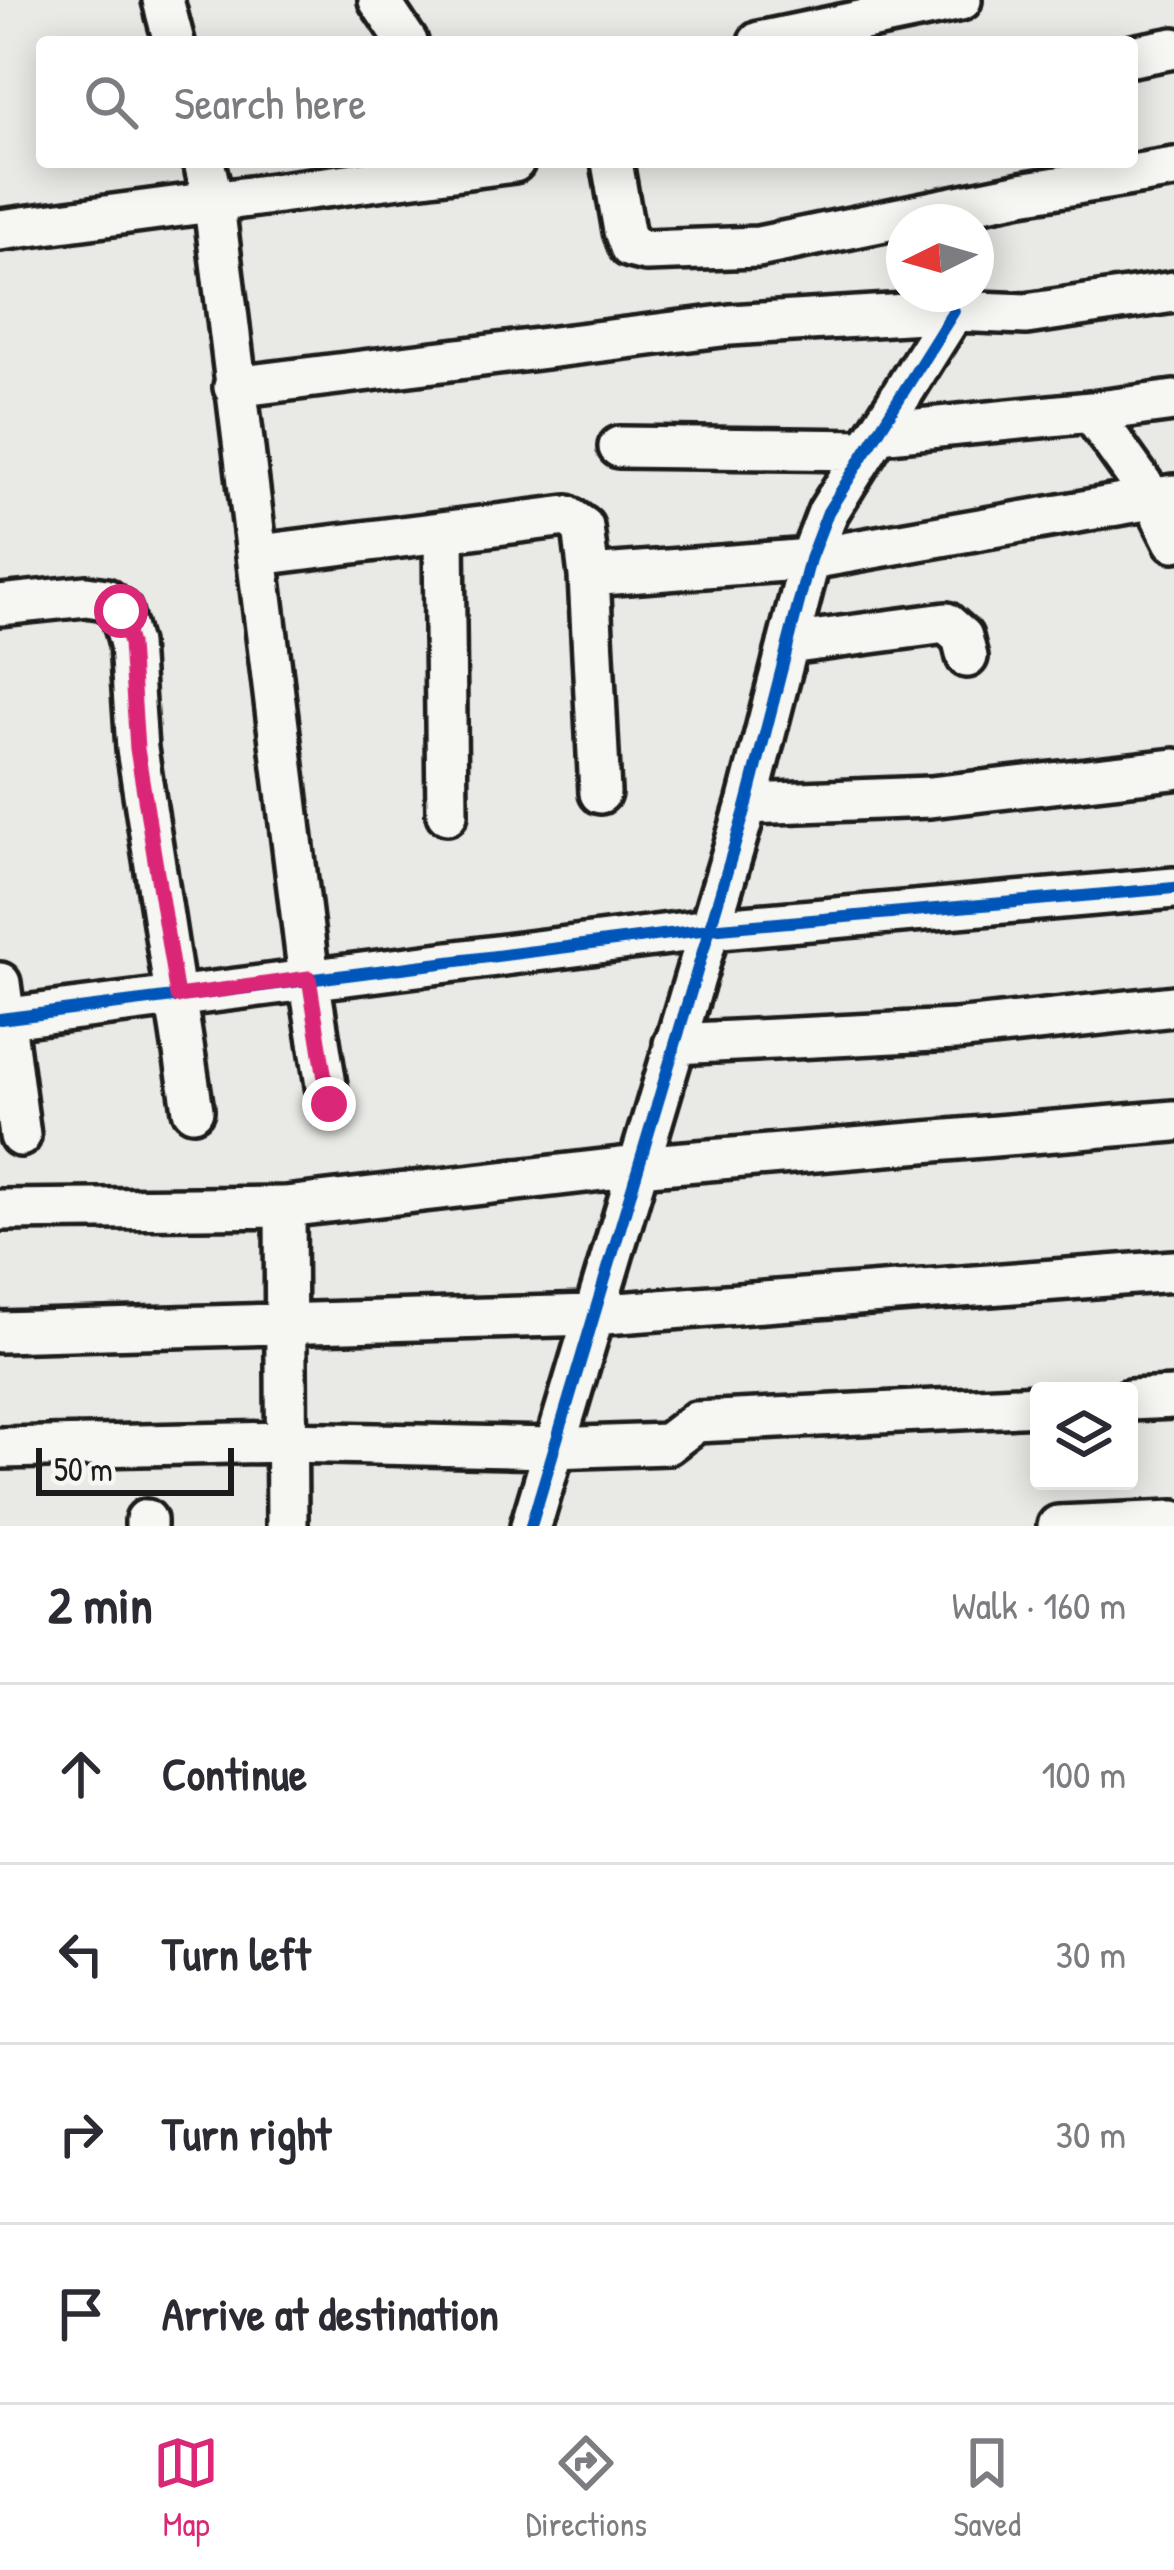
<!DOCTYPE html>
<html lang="en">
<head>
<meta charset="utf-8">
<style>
	body { margin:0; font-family:"Patrick Hand",sans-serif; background:#f7f7f7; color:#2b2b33 }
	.controls { position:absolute; right:36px; bottom:36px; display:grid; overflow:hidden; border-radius:12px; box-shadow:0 6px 30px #0003 }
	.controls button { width:108px; height:108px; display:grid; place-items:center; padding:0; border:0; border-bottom:3px solid #e1e1e2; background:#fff; color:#2b2b33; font:60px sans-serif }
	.compass { position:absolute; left:886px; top:204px; width:108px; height:108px; border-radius:50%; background:#fff; box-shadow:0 6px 30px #0003; rotate:265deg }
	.scale { position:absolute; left:36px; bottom:30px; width:198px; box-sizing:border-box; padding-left:12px; border:6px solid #1c1c1c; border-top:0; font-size:33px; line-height:42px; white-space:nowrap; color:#1c1c1c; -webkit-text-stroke:9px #f6f6f2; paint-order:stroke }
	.stop { position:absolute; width:36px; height:36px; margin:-27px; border:9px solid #db2777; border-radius:50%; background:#fff }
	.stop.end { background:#db2777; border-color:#fff; box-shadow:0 3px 12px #0008 }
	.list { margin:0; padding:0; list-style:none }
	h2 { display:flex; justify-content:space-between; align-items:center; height:156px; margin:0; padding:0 48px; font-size:51px }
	h2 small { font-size:39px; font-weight:400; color:#7c7c81 }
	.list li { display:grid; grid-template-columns:78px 1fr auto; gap:36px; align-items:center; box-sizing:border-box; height:180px; padding:0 48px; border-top:3px solid #e1e1e2 }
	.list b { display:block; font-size:45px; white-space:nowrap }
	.list em { font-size:39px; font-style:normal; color:#7c7c81 }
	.icon { flex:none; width:66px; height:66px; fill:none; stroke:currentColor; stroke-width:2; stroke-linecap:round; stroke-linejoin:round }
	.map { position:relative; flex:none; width:1174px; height:1526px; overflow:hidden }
	.search { position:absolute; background:#fff; box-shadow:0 6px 30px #0003; left:36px; right:36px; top:36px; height:132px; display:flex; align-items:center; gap:30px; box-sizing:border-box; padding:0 42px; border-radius:12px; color:#7c7c81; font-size:45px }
	.sheet { height:876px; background:#fff }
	nav { display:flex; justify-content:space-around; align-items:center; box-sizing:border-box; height:168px; border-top:3px solid #e1e1e2; background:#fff; font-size:33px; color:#7c7c81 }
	nav a { display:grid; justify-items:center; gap:6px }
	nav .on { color:#db2777 }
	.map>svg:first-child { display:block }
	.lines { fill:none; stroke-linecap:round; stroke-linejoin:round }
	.minor-casing { stroke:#1c1c1c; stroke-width:48 }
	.minor { stroke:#f6f6f2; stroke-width:39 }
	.cycleway-casing { stroke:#f6f6f2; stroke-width:20 }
	.cycleway { stroke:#0057b8; stroke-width:12 }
	.route { stroke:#db2777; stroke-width:15 }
</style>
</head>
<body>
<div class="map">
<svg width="1174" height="1526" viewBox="0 0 1174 1526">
	<rect width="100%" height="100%" fill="#e9e9e5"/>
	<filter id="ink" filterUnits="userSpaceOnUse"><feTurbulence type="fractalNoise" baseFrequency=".00833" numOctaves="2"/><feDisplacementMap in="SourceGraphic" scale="24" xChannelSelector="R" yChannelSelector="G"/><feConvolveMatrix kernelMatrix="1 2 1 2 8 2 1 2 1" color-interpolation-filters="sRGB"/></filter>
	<g filter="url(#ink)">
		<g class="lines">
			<!-- minor casing -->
			<g class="minor-casing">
				<path id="minor" d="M163,0L174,42
					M379,0L407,42
					M759,42L961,0
					M1132,56L1174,48
					M204,162L214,205L309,978L329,1104
					M612,162L624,231L630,247L646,251L758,247L1021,193L1174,168
					M0,230L514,162
					M234,387L730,325L954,311L1026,314L1174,292
					M1091,412L1174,401
					M878,433L1091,412L1153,499L1174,541
					M619,447L867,450
					M444,533L447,814
					M259,555L567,516L583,527L589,576L600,793
					M589,576L810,559L1174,495
					M0,605L86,596L106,599L121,611L130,644L137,749L193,1110
					M788,644L946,623L962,637L967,657
					M747,804L930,797L1174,769
					M0,983L20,1136
					M0,1019L709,929L1174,888
					M674,1044L955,1030L1174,1006
					M285,1207L287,1526
					M0,1210L285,1207L637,1166L1174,1121
					M0,1332L592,1315L1174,1271
					M1129,1400L1174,1398
					M0,1448L285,1442L552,1448L667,1444L696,1422L1039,1405
					M146,1520V1526
					M531,1526L747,804L810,559L828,512L954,311
					M1058,1526L1174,1521"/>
			</g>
			<!-- minor -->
			<use href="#minor" class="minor"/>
			<!-- cycleway casing -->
			<g class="cycleway-casing">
				<path id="cycleway" d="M0,1019L709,929L1174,888
					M531,1526L747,804L810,559L828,512L954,311"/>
			</g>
			<!-- cycleway -->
			<use href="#cycleway" class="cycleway"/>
		</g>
	</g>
	<g class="lines" filter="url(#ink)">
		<!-- route -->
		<path class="route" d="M121,611L130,644L137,749L177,996L309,978L329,1104"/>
	</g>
</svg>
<div class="controls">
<button><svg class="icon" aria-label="layers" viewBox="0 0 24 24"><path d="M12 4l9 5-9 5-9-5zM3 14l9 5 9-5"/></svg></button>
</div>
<svg class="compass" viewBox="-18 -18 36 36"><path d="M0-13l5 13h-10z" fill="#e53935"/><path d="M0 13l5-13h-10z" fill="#7c7c81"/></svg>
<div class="scale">50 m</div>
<div class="stop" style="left:121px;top:611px"></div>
<div class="stop end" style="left:329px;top:1104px"></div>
<div class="search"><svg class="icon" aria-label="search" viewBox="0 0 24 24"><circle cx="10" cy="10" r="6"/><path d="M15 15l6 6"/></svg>Search here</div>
</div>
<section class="sheet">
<h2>2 min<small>Walk · 160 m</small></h2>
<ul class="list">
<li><svg class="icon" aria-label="ahead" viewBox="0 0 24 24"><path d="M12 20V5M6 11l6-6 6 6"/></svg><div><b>Continue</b></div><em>100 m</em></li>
<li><svg class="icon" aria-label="left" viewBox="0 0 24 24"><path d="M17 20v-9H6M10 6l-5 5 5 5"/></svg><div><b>Turn left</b></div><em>30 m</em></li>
<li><svg class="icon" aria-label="right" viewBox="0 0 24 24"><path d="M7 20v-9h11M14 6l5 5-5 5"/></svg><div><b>Turn right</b></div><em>30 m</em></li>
<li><svg class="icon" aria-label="arrive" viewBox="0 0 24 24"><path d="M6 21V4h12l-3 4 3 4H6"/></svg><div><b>Arrive at destination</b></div></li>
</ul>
</section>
<nav>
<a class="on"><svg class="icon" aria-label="map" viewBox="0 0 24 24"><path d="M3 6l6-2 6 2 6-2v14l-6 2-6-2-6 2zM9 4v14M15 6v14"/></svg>Map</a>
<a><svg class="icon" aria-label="directions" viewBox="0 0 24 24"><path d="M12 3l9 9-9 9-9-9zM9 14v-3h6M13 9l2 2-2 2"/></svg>Directions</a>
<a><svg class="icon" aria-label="saved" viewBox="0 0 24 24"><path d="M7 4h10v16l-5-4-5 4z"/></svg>Saved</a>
</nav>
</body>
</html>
